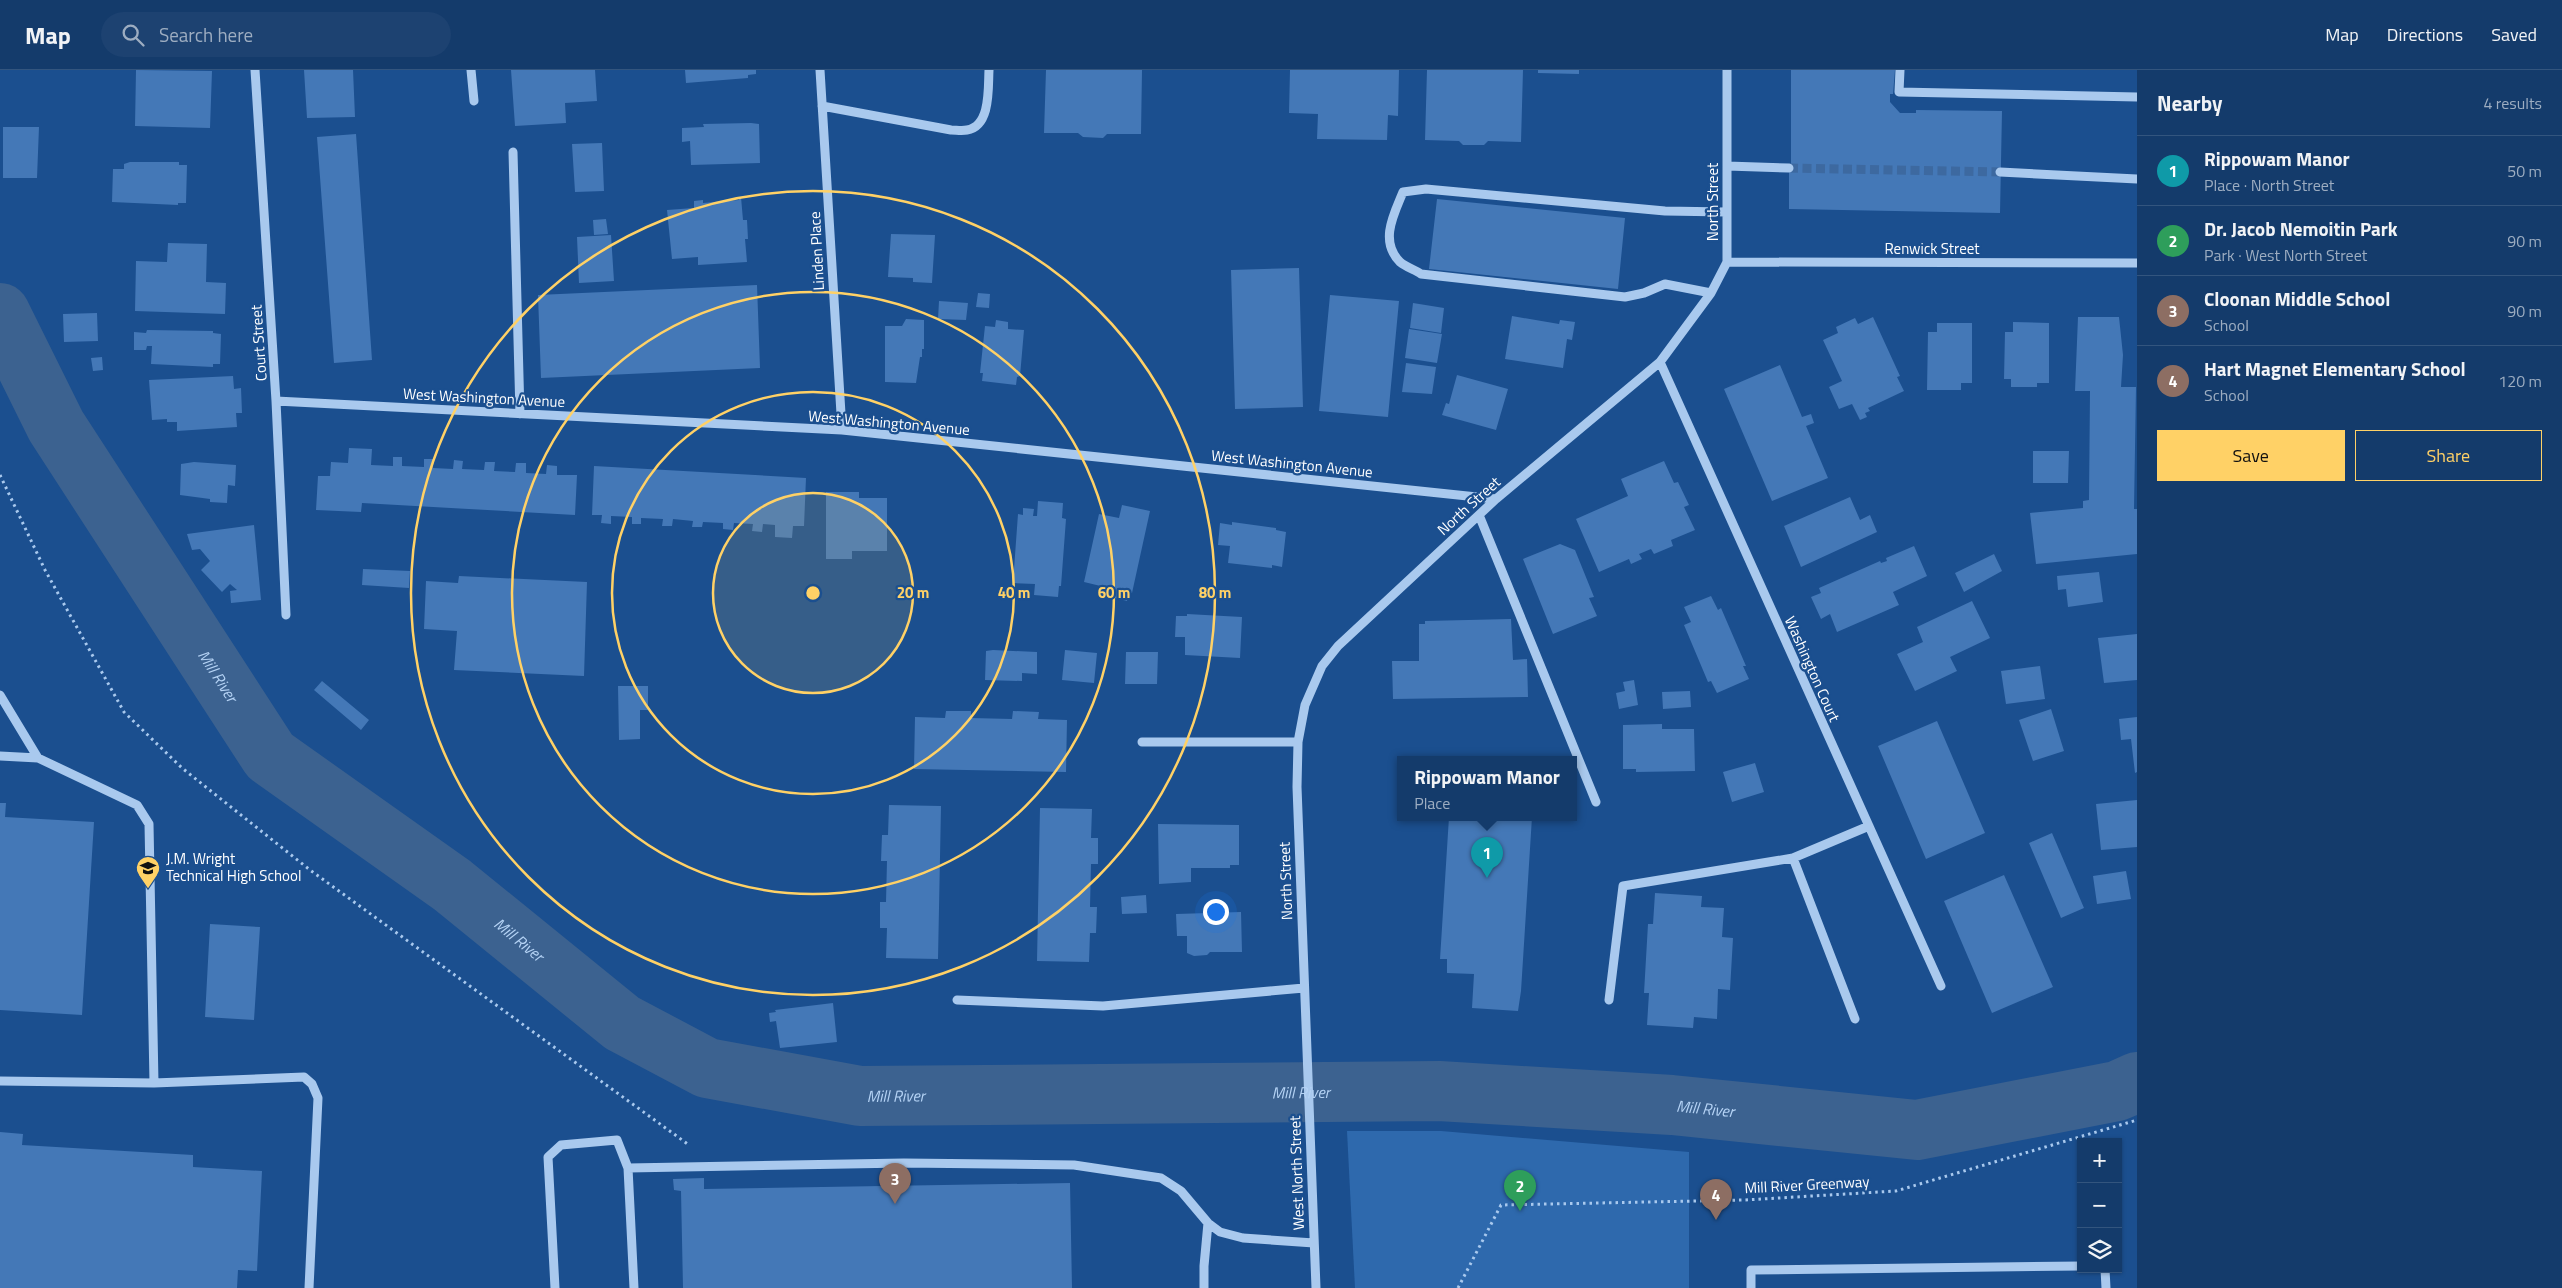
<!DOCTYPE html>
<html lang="en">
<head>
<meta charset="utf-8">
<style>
	body { margin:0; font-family:"Titillium Web",sans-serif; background:#1d4271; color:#f1f3f6 }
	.controls { position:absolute; right:15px; bottom:15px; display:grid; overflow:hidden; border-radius:0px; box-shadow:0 1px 4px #0004 }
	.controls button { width:45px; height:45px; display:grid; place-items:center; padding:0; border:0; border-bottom:1px solid #33557e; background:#143b6b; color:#f1f3f6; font:25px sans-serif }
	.you { position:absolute; left:1215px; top:841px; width:18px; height:18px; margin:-12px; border:4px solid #fff; border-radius:50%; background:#1a73e8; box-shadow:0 0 0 8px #1a73e833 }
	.badge { display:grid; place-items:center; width:32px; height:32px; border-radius:50%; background:#ffd166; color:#fff; font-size:16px; font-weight:700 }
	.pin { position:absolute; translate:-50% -41px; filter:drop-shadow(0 1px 2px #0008) }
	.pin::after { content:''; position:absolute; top:26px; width:18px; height:15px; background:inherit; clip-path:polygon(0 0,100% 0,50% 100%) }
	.popup { position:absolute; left:1397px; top:686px; width:180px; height:65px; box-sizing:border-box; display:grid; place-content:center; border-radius:0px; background:#143b6b; filter:drop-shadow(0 1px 4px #0005); font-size:16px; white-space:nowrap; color:#9dadc1 }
	.popup b { font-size:19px; color:#f1f3f6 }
	.popup::after { content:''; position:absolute; left:50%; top:100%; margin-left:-10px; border:10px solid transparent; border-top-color:#143b6b }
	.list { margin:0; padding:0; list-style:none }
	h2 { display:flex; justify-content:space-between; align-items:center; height:65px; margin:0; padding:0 20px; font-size:21px }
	h2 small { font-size:16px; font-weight:400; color:#9dadc1 }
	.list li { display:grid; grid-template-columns:32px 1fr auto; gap:15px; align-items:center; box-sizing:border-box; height:70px; padding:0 20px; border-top:1px solid #33557e }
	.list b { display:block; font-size:19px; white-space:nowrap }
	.list p { margin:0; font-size:16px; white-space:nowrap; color:#9dadc1 }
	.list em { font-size:16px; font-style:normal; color:#9dadc1 }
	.actions { display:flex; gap:10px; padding:15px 20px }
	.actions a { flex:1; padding:11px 0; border:1px solid #ffd166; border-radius:0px; text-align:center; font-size:18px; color:#ffd166 }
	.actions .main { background:#ffd166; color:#111 }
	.icon { flex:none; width:28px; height:28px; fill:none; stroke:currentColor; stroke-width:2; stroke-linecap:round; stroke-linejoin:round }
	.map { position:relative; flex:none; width:2137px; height:1218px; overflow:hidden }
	header { display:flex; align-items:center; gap:30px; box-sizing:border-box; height:70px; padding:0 25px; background:#143b6b; border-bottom:1px solid #33557e }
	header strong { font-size:24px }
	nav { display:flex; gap:28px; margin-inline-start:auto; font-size:18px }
	.search { width:350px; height:45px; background:#1d4271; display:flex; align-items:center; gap:12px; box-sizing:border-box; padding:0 18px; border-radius:28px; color:#9dadc1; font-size:19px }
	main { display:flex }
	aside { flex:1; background:#143b6b }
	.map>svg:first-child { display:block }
	.green { fill:#2e69ad }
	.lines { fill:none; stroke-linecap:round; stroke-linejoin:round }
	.river { stroke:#3c6290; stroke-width:60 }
	.building { fill:#4478b7 }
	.minor-tunnel { stroke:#3d69a0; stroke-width:9; stroke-dasharray:9 4.5; stroke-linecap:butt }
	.path { stroke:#a9c9ee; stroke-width:3; stroke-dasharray:2.5 4; stroke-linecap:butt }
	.minor { stroke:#a9c9ee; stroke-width:9 }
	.ring { fill:none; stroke:#ffd166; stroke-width:2.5 }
	.labels { text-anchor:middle; stroke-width:4.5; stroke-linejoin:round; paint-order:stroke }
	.street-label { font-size:15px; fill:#fff; stroke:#1b4f8f }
	.poi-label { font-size:15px; fill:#fff; stroke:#1b4f8f; text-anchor:start }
	.water-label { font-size:16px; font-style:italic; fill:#b5d3f5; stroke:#1b4f8f }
	.centre { fill:#ffd166; stroke:#1b4f8f; stroke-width:2.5 }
	.ring-label { font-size:15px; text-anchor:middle; font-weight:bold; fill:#ffd166; stroke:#1b4f8f; stroke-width:4.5; stroke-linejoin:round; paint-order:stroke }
</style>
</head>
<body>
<header>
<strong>Map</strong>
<div class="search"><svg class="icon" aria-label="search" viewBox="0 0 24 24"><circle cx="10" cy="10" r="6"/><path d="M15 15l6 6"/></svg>Search here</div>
<nav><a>Map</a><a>Directions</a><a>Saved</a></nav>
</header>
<main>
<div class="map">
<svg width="2137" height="1218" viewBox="0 0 2137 1218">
	<rect width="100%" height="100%" fill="#1b4f8f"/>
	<!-- green -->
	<path class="green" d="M1347,1061H1441L1689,1082V1218H1355Z"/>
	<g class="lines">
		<!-- river -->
		<path class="river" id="s1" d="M0,243L56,356L270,686L452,815L622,953L707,998L860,1026L1439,1021L1672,1035L1917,1060L2117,1021L2137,1012"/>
	</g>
	<!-- building -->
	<path class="building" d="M136,0L212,1L210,58L135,56Z
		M304,0H353L355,47L307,48Z
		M511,0H595L597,31L565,33L566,53L515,56Z
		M685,0H756V4L748,5V8L686,13Z
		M1046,0H1142L1141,64H1107L1103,68L1083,67L1078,63H1044Z
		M1290,0H1399L1398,46L1388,45L1387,70L1317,69L1318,44L1289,43Z
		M1427,0H1523L1521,72L1488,71L1484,75H1463L1459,71L1425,70Z
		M1538,0H1579V4L1538,3Z
		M1791,0H1895L1893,24H1890V32L1900,43H1916V40L2002,41L2000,143L1789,139V98L1791,96Z
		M751,53L759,54L760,93L691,95L690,71L682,72V58L704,57L703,54Z
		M3,57H39L37,108H3Z
		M356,64L372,290L334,293L317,67Z
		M602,73L604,121L575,122L572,74Z
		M130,92H179V95H187L186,133H178V135L112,132L113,99H124V94Z
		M739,127H741L743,150H747L748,169H745L747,192L698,195V187L672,189L667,140L694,138V131L703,130V133L739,130Z
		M1437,129L1625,148L1618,219L1429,199Z
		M606,149L608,164L594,165L593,150Z
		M891,164L935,165L932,213L913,212V208L888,207Z
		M611,165L614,211L579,213L577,167Z
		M168,173L207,174L206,212L226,213L225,244L135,241L136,191L167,192Z
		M1299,198L1303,337L1235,339L1231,200Z
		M757,215L760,298L541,308L538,225Z
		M978,223L990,224L989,238L976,237Z
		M1330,225L1399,231L1388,347L1319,341Z
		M939,231L968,233L966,250L938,249Z
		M1413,233L1444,238L1441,263L1410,258Z
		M97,243L98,271L64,272L63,244Z
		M1512,246L1559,254L1560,250L1575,252L1572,270L1567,269L1563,298L1505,289Z
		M1873,247L1900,306L1897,307L1904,321L1868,338L1870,341L1865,343L1867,347L1860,350L1852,334L1839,339L1829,317L1842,311L1823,270L1838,263L1836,257L1855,248L1858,254Z
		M2078,247H2119L2123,285L2121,317H2136L2134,439H2137V484L2036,494L2030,443L2083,438V431L2089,430L2090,321H2075Z
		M906,249L924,250V279H922V287H920L916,313L885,312V256H902Z
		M996,250L1008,252V259L1024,260L1020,306L1017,307L1016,315L982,311L983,303H980L985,256L995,257Z
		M2013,252L2049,253V313H2037V317H2011V309H2004L2005,262H2013Z
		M1937,253H1972V313H1961V320H1927L1928,262H1937Z
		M1409,259L1442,264L1437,293L1405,288Z
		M147,260L213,261V263L221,264L220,294H213V297L151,294L152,276H147L146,280H134V262L146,263Z
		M102,287L103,300L93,301L91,288Z
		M1406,293L1436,297L1432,324L1402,322Z
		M1780,295L1802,347L1811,344L1814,353L1806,356L1828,408L1772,431L1724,319Z
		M1457,305L1508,319L1496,360L1442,345L1446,333L1449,334Z
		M233,306L234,319L241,318L242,343H236L237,357L177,361V352H167V349L152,350L149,310Z
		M349,378L372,379L371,395L393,396V387H402V396L424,397V389H433V398L453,399L454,390L463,391L462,399L484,400L485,392H495L494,401L515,402L516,393H526V403L546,404L547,395L557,396V405H577L575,445L362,433L361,442L316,440L318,406H330L331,392L348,393Z
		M2033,381H2069L2068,413H2033Z
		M1664,391L1674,413L1678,412L1689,435L1684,437L1695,460L1671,470L1673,476L1654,484L1651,479L1639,484L1642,489L1631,494L1629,489L1599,502L1576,449L1628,426L1621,409Z
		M194,392L236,395L235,416L228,415L227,433L210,432V429L180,425L181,394Z
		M594,396L806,408L804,456H793L792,468L775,467V455L763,454L762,462L752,461L753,454L734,453L733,460L723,459V453L703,452L702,457H692L693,451L673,449L672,456H662L663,449L641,448V454H632V447L611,446V454L601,453L602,445H592Z
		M826,422H859V428H887V481H852V489H826Z
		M1850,427L1860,450L1870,445L1877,462L1801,497L1784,456Z
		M1038,431L1063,433L1062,448L1066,449L1061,516H1059L1058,527L1034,525L1035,514L1013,513L1018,444L1023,445V438L1034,439L1033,446H1037Z
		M1122,435L1150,441L1132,523L1129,522L1127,531L1111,527L1113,519L1084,512L1099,444L1119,448Z
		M1232,452L1276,458V460L1286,462L1282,497L1272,495V498L1228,493L1230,476L1218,475L1220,453L1232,455Z
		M254,455L261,530L231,533L230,521L237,520L230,514L222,522L201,500L210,491L200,479L192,480L187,464Z
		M1560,474L1575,480L1594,527L1589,528L1597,546L1553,564L1523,489Z
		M1914,476L1927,506L1893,522L1899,535L1837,562L1830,544L1821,549L1811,527L1821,523L1819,518L1880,491L1881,493L1887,491L1886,488Z
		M1994,484L2002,501L1964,522L1955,503Z
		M363,499L410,501L409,518L362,515Z
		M2099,502L2103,532L2068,537L2066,519L2058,520L2057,506Z
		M459,506L587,512L584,606L454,600L457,561L424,559L426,511L458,513Z
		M1711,526L1718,540L1721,538L1746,596H1743L1749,609L1717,623L1711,611L1708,612L1684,555L1691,552L1684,537Z
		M1972,531L1990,568L1950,587L1957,601L1915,621L1897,584L1923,572L1917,557Z
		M1187,544L1242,547L1240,588L1185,585V567H1175L1176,546H1187Z
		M1511,549L1513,590L1527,589L1528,627L1393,629L1392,591H1419V554H1425V551Z
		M2137,564V610L2104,613L2098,568Z
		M993,580L1037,582V604L1022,603V611L985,610L986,581Z
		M1065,580L1097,583L1094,613L1062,610Z
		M1126,582H1158L1157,614H1125Z
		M2040,596L2045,629L2006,634L2001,601Z
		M1634,610L1638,635L1619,639L1616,623L1625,621L1623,612Z
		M322,611L369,650L361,660L314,620Z
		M618,616H648V640H640V669L619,670Z
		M1690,621L1691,637L1663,639L1662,622Z
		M2051,639L2064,681L2033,691L2019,650Z
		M946,641H971V648L1012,649L1013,641L1039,642L1038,649L1067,650L1066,702L914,699L915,647L945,648Z
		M2137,647V702L2135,703L2131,669L2121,670L2119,649Z
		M1937,651L1985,763L1926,789L1878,676Z
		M1662,654V659H1694L1695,701L1636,702V699H1623V655Z
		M1755,693L1764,722L1732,732L1723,702Z
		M2137,730V777L2101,780L2096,734Z
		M0,733H6L5,747L94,752L82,945L0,940Z
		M889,735L941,736L938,889L886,888L887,858H880V832H886L887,791H881L882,765H888Z
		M1040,738L1092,739L1091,768H1098V794H1091L1090,837H1097L1096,863H1090L1089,892L1037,891Z
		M1449,747H1532L1521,921L1518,941L1472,938L1474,904L1447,903V889H1440Z
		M1158,754L1239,755V795H1230V798H1191V812L1159,814Z
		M2052,763L2084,838L2061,848L2029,773Z
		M2126,801L2131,829L2097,834L2093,806Z
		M2004,805L2053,917L1992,943L1944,831Z
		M1655,823L1702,826L1701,837L1724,838L1722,867L1733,868L1730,920L1718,919L1717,949L1694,947L1693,958L1647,955L1649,923H1644L1648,854H1653Z
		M1146,825L1147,843L1122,844L1121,827Z
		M1241,842L1242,882H1210L1207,885L1194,886L1187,883V866H1177L1176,844Z
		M210,854L260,857L254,950L205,947Z
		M833,933L837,972L780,978L776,951L770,952L769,943L776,942L775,940Z
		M0,1062L23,1064L22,1075L193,1085V1097L262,1101L257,1201L238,1200L237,1218H0Z
		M704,1108V1119L1070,1113L1072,1218H683L681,1121L674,1120L673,1109Z"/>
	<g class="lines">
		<!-- minor-tunnel -->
		<path class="minor-tunnel" d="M1789,98L2000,102"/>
		<!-- path -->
		<path class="path" d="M0,405L45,500L124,642L182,698L310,800L689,1075
			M1458,1218L1501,1135L1745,1130L1896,1121L2137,1050"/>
		<!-- minor -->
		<path class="minor" d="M255,0L276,331L286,545
			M471,0L474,31
			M820,0L842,360
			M1900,0L1899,22L2137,27
			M822,36L951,60C956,60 962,61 967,60C991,56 988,18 989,0
			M513,82L520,344
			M1727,96L1789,98
			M2000,102L2137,109
			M1727,192L2137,193
			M1711,223L1665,214L1644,223L1625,227L1421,204C1415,200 1406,197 1400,192C1379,171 1394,144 1403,122L1426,119L1665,141L1726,142
			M1660,292L1941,916
			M276,331L842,360L1496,429
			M1479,445L1596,732
			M0,625L38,688L137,735L149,754L154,1013L304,1007L312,1014L318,1028L309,1218
			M1142,672H1298
			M0,686L38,688
			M957,930L1103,936L1304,918
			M1609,930L1623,816L1793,788
			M1855,949L1793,788L1869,756
			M0,1011L154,1013
			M628,1098L904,1093L1074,1095L1161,1108L1181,1121L1208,1153L1220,1162L1243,1168L1314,1173
			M2105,1199L2106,1218
			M555,1218L548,1087L561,1075L617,1070L628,1098L634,1218
			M1204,1218V1196L1208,1153
			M1316,1218L1297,717L1298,672L1305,635L1322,596L1338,576L1496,429L1660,292L1711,223L1727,192V0
			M1751,1218V1200L2081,1196"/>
	</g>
	<!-- distance rings -->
	<circle cx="813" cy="523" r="100" fill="#ffd166" fill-opacity=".12"/>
	<g class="ring">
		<circle cx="813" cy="523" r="100"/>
		<circle cx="813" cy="523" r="201"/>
		<circle cx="813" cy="523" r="301"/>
		<circle cx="813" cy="523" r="402"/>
	</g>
	<!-- icons -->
	<defs>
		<g id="school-pin" transform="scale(1.25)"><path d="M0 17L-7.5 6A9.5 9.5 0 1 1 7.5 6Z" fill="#ffd166" stroke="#1b4f8f"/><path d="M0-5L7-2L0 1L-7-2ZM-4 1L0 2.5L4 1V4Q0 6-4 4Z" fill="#111"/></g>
	</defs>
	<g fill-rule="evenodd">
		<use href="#school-pin" x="148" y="798"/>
	</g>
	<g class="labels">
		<!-- street labels -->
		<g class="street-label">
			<text transform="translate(1713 132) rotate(-90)" y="5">North Street</text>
			<text x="1932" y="184">Renwick Street</text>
			<text transform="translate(817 181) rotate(-93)" y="5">Linden Place</text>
			<text transform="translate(259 273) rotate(-94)" y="5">Court Street</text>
			<text transform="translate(484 328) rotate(3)" y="5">West Washington Avenue</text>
			<text transform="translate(889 353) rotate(5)" y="5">West Washington Avenue</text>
			<text transform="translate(1292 394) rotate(6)" y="5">West Washington Avenue</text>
			<text transform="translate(1469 436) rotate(-42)" y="5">North Street</text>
			<text transform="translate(1812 599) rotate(66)" y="5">Washington Court</text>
			<text transform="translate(1286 811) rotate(-92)" y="5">North Street</text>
			<text transform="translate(1297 1103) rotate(-92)" y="5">West North Street</text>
			<text transform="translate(1807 1115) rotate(-3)" y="5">Mill River Greenway</text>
		</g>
		<!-- poi labels -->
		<g class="poi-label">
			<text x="166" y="794">J.M. Wright<tspan x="166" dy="17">Technical High School</tspan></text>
		</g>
		<!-- water labels -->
		<g class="water-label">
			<text dy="6" stroke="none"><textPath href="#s1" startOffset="424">Mill River</textPath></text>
			<text dy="6" stroke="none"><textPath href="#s1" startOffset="829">Mill River</textPath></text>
			<text dy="6" stroke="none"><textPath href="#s1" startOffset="1654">Mill River</textPath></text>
			<text dy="6" stroke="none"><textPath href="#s1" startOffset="1249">Mill River</textPath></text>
			<text dy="6" stroke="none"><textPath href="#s1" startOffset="2059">Mill River</textPath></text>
		</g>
	</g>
	<circle cx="813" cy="523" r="8" class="centre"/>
	<g class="ring-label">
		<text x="913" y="528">20 m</text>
		<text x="1014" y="528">40 m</text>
		<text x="1114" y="528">60 m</text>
		<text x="1215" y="528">80 m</text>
	</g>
</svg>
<div class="controls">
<button>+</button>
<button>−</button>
<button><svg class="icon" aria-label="layers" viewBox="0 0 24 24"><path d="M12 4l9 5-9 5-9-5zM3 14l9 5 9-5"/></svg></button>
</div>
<div class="you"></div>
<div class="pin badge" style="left:1487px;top:808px;background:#0f9aa8">1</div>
<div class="popup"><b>Rippowam Manor</b>Place</div>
<div class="pin badge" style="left:1520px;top:1141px;background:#2e9e5b">2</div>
<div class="pin badge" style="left:895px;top:1134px;background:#8d6e63">3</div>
<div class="pin badge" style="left:1716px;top:1150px;background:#8d6e63">4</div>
</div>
<aside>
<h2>Nearby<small>4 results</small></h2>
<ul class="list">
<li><span class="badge" style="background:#0f9aa8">1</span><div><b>Rippowam Manor</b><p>Place · North Street</p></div><em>50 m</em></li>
<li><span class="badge" style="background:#2e9e5b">2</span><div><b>Dr. Jacob Nemoitin Park</b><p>Park · West North Street</p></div><em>90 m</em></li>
<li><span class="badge" style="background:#8d6e63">3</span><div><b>Cloonan Middle School</b><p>School</p></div><em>90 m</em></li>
<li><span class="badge" style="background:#8d6e63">4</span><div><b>Hart Magnet Elementary School</b><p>School</p></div><em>120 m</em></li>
</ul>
<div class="actions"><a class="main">Save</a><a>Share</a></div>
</aside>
</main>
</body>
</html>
